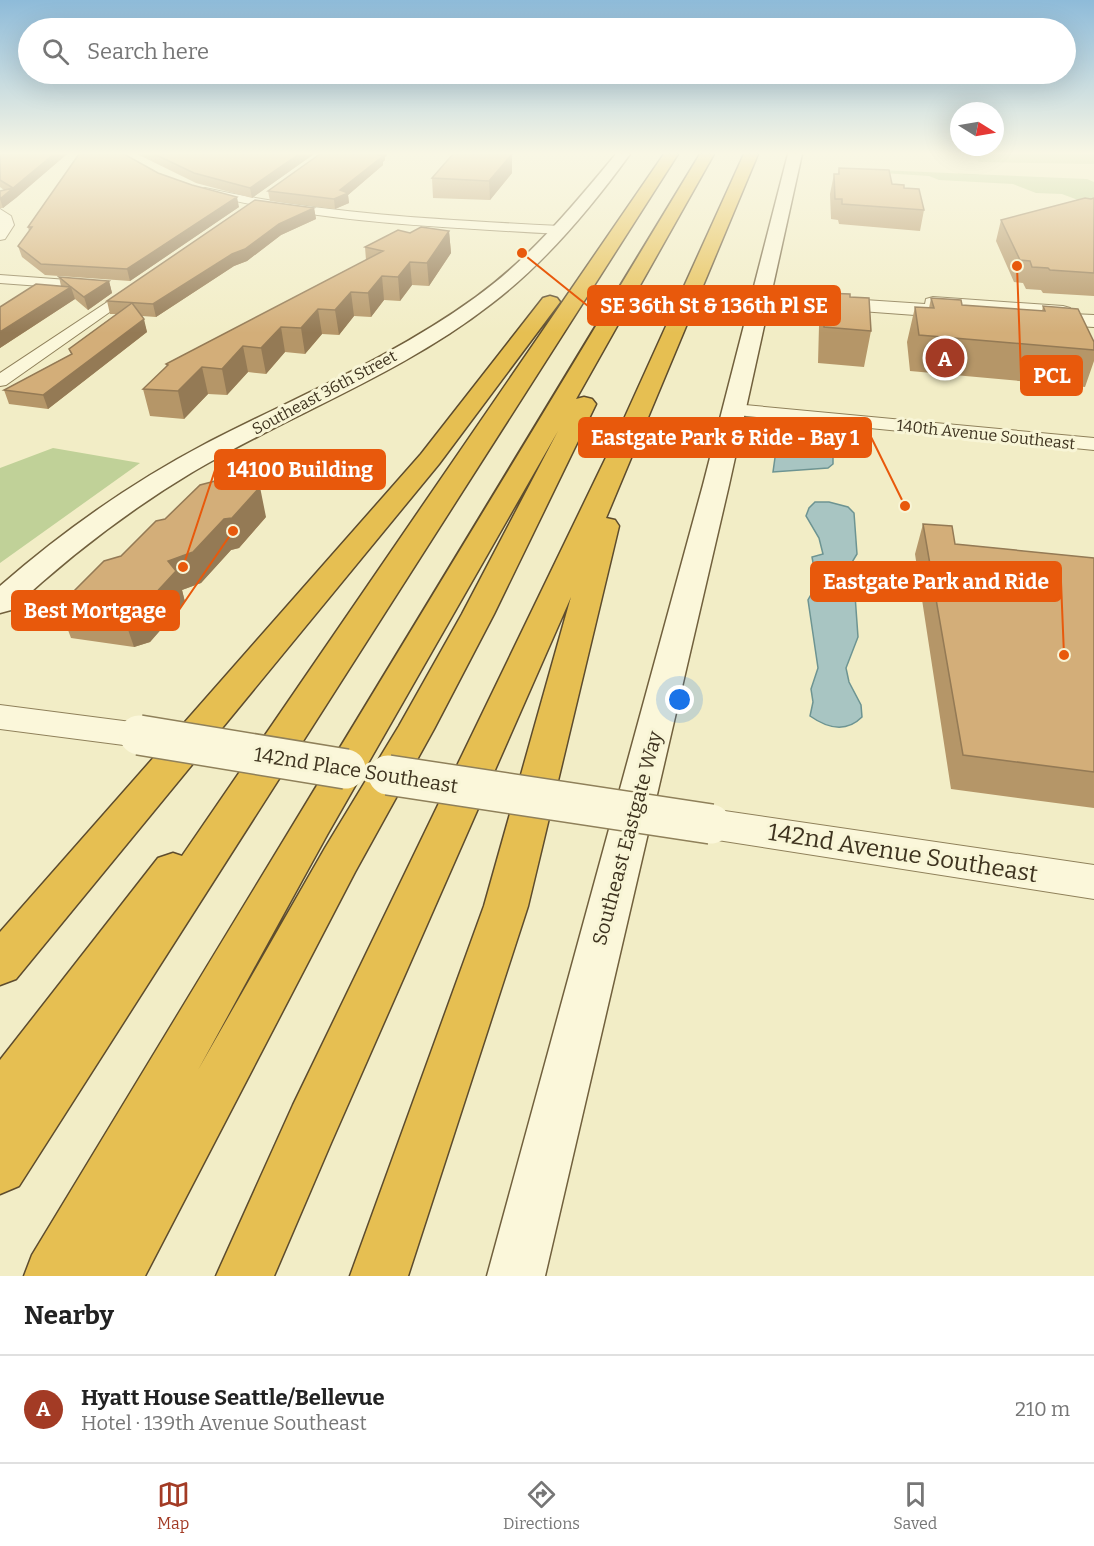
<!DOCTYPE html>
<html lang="en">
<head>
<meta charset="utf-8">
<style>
	body { margin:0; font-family:Bitter,serif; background:#f2f2f2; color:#222 }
	.compass { position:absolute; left:950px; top:102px; width:54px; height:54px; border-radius:50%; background:#fff; box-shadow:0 6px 24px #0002; rotate:101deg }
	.you { position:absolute; left:680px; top:700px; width:21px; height:21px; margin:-15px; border:4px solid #fff; border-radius:50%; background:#1a73e8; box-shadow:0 0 0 9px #1a73e833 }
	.badge { display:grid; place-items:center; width:39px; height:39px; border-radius:50%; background:#a33b25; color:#fff; font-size:20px; font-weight:700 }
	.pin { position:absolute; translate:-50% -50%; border:3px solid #fff; box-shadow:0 2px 6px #0006 }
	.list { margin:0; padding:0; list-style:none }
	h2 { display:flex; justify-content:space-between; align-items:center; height:78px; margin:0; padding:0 24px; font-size:26px }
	h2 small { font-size:20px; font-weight:400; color:#767676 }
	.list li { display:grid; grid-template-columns:39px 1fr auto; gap:18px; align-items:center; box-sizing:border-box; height:108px; padding:0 24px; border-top:2px solid #e0e0e0 }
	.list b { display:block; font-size:22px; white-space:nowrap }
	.list p { margin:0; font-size:20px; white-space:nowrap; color:#767676 }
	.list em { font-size:20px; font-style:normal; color:#767676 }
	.icon { flex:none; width:33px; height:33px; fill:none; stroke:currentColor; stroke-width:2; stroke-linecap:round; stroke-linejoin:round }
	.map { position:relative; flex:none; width:1094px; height:1276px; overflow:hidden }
	.search { position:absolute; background:#fff; box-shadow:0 6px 24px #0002; left:18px; right:18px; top:18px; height:66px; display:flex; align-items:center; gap:15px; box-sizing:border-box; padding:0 21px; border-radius:33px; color:#767676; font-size:22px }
	.sheet { height:186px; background:#fff }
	nav { display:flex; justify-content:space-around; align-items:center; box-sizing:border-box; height:84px; border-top:2px solid #e0e0e0; background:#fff; font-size:16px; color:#767676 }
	nav a { display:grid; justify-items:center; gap:3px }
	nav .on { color:#a33b25 }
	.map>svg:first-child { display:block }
	.green { fill:#c0d198 }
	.water { fill:#a8c5c2; stroke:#6d9492; stroke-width:1.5 }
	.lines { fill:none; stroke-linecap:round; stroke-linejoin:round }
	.minor-casing { stroke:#8f805a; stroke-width:2 }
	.tertiary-casing { stroke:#8f805a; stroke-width:2 }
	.secondary-casing { stroke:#71603d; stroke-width:3 }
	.motorway-casing { stroke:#5d4c2e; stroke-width:3 }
	.minor { fill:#fbf7da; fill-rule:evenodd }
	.tertiary { fill:#fbf7da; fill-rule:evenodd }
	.secondary { fill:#fbf7da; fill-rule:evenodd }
	.motorway { fill:#e6bf52; fill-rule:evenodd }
	.tertiary-bridge-casing { stroke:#8f805a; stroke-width:42; stroke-linecap:butt }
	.tertiary-bridge { stroke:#fbf7da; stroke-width:39 }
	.wall { fill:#b59668 }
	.shaded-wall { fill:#947a55 }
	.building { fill:#d3ae79; stroke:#947a55; stroke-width:1.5 }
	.labels { text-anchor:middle; stroke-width:6; stroke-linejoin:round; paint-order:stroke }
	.far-street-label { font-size:16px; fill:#3e331f; stroke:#f8f5d6 }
	.street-label { font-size:20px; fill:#3e331f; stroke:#f8f5d6 }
	.near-street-label { font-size:24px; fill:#3e331f; stroke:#f8f5d6 }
	.leader { fill:none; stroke:#e8590c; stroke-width:2 }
	.callout-dot { fill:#e8590c; stroke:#f8f5d6; stroke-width:2 }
	.callout { fill:#e8590c; stroke:#e8590c; stroke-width:2 }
	.callout-label { font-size:21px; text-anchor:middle; font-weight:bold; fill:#fff }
</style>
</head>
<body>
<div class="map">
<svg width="1094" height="1276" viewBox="0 0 1094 1276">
	<rect width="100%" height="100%" fill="#f2edc6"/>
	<!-- green -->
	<path class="green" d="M972,154H1094V164L979,162Z
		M879,170L1087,179L1094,182V206L1062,194L1036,193L1013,184L939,180L929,176L867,172Z
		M53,448L140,463L0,563V468Z"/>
	<!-- water -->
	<path class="water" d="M785,433L833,437V464L828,468L773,472L778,436Z
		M815,502H829L848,507L854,513L857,554L851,564L839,572L842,584L855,595L858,637L846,668L849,682L861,705L862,717C846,733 827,728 810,716L813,702L811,689L818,668L808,600L817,584L812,557L823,554L819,538L806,516L809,508Z"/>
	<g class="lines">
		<!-- minor casing -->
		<g class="minor-casing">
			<path id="minor" d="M205,188C322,214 441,220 561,226L567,230L561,234C440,227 319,223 201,193V189Z
				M0,209L11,216L14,225L5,239L0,240Z
				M0,275L95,282L102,286L95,290L0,283Z
				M136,283L143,287L141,290L6,385L0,386V373Z
				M734,404L1094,438V450L727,414L725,410L727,406Z"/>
		</g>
		<!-- tertiary casing -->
		<g class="tertiary-casing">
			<path id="tertiary" d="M759,293L925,304L926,299L933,297L1063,306L1070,308L1071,314L1094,315V327L1041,324L1034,322L1031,318L1033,316L965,311L963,316L956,318L752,303L750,299L752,295Z
				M0,705L139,723L151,726L157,735L151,744L139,747L0,729Z
				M711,809L1094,865V899L711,839L697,835L692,824L697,813Z"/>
		</g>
		<!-- secondary casing -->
		<g class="secondary-casing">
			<path id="secondary" d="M616,154H630C590,209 545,263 491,304C400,375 290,414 191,473C126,512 67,558 11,610L0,613V586C63,531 131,483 205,444C296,397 392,358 476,297C530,258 573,206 616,154Z
				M788,154H802L729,485L545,1276H487L703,485Z"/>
		</g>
		<!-- motorway casing -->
		<g class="motorway-casing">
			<path id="motorway" d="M664,154H678L19,1186L0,1194V1060L158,858L173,853L182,856Z
				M700,154H714L576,399L584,397L592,399L596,404L494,614L434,729L355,872L145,1276H24L32,1255C254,888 478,522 700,154ZM558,431L462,614L399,726L325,848L198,1070L327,835Z
				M744,154H758L606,518L615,520L619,526L528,906L408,1276H350L484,906L571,597L331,1143L274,1276H216L293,1105L614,441Z
				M550,296L557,298L560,302L439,464L16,979L0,985V932L421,454L543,298Z"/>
		</g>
		<!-- minor -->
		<use href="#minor" class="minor"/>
		<!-- tertiary -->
		<use href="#tertiary" class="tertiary"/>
		<!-- secondary -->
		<use href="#secondary" class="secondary"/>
		<!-- motorway -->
		<use href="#motorway" class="motorway"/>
		<!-- tertiary-bridge casing -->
		<g class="tertiary-bridge-casing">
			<path id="tertiary-bridge" d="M139,735L346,769
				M388,775L711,824"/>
		</g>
		<!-- tertiary-bridge -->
		<use href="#tertiary-bridge" class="tertiary-bridge"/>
	</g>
	<!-- wall -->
	<path class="wall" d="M0,154H67L3,208H0V191L4,190L0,187Z
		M137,154H314L252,198L196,183Z
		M320,154H388L385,157V160L383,162V165L348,195L349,203L335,209L270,201L268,191Z
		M127,156L158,173L239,207L130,281L45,275L22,257L18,246L29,231L28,227Z
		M839,168L904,188L924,210L920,231L839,224L838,220L831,219L830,194L834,174H838Z
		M512,173L490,200L433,198L432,178Z
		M1094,198V296L1043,293L1041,290L1026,289L1023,283L1014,282L996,241L1001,220Z
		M314,208L316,219L281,235L247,261L234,266L156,317L142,316L147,332L48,409L9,404L4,390L71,354L69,349L116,314H110L107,301Z
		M449,231L451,253L429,286L412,285L400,301L384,300L371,317L354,316L339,335L322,334L305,354L285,352L266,374L248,372L227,395L208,394L184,419L150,416L143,389L167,366L166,364L366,260L365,247Z
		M59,277L109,281L112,293L88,310L75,299L0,348V307L61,286Z
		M825,293L871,331L864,367L818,363L819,326Z
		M931,298L962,305L1042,311L1043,306L1094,342V361L1085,387L910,371L907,342L915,307L929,308Z
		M266,517L239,548L231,550L201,583L182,590L185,602L150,642L134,647L71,638L59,606Z
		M923,524L955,544L1094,558V808L951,789L915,554Z"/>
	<!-- shaded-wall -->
	<path class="shaded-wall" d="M54,154H67L16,198L13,188Z
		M299,154H314L252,198L250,188Z
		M380,154H388L385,157V160L383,162V165L348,195L349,203L335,209L334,199L340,190Z
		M512,154V173L490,200L489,181Z
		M13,188L16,198L3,208L0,199Z
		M237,197L239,207L130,281L127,269Z
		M314,208L316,219L281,235L247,261L234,266L156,317L153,304L279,224Z
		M449,231L451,253L429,286L427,263Z
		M410,262L412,285L400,301L398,277Z
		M382,276L384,300L371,317L368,293Z
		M109,281L112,293L88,310L84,297Z
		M71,287L75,299L0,348V332Z
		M351,292L354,316L339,335L335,310Z
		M318,309L322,334L305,354L301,328Z
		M144,319L147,332L48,409L43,395Z
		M281,327L285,352L266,374L261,348Z
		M243,346L248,372L227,395L222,369Z
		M202,367L208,394L184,419L178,391Z
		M260,487L266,517L239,548L231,550L201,583L182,590L185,602L150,642L134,647L123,615L168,561L224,519Z"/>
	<!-- building -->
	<path class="building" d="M0,154H54L13,188L0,180Z
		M79,154H124L158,173L192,185L237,197L127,269L41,264L18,246L32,227H28Z
		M154,154H299L250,188L194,173Z
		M320,154H380L379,155L383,156L340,190L348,193L334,199L268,191Z
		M453,154H512L489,181L432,178Z
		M839,168L889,170L892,184L904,185V188L919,189L924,210L842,204V199H835L834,174H839Z
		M13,188L0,199V191Z
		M1085,198L1091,199L1094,198V273L1050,270L1048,268L1032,267L1030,261L1020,260L1001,220Z
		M255,200L314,208L279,224L245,249L232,254L153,304L107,301Z
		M421,227L449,231L427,263L410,262L398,277L382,276L368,293L351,292L335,310L318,309L301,328L281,327L261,348L243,346L222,369L202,367L178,391L143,389L168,365L166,364L383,251L365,247L398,230L410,233Z
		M59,277L109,281L84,297L71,287L0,332V307L36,284L71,287Z
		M825,293L850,294V297L869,298L871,331L824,327Z
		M931,298L961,300L962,305L1045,311L1043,306L1078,309L1094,342V350L919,335L915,307L934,308Z
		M132,303L144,319L43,395L4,390L72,354L69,349Z
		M215,481L260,487L232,518L224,519L193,552L168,561L176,571L140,610L123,615L59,606L104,561L121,556L156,521L165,519L200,485Z
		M923,524L952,526L955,544L1094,558V772L963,755Z"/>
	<!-- sky -->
	<linearGradient id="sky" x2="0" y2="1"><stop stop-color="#8ebbd9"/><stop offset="0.46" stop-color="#f9f7e5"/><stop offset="1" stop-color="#f9f7e5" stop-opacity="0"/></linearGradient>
	<rect width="1094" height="333" fill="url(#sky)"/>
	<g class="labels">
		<!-- far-street labels -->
		<g class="far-street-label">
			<text transform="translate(324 392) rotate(-28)" y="6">Southeast 36th Street</text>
			<text transform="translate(986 434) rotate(6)" y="6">140th Avenue Southeast</text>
		</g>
		<!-- street labels -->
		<g class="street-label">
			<text transform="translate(356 770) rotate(9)" y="7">142nd Place Southeast</text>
			<text transform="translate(627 838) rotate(-75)" y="7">Southeast Eastgate Way</text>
		</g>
		<!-- near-street labels -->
		<g class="near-street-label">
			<text transform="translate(903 853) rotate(9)" y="8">142nd Avenue Southeast</text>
		</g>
	</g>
	<!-- callouts -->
	<path class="leader" d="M522 253L588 306M1017 266L1021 375M905 506L871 437M183 567L215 470M1064 655L1061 582M233 531L179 610"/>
	<g class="callout-dot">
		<circle cx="522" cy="253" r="6"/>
		<circle cx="1017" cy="266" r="6"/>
		<circle cx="905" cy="506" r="6"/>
		<circle cx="183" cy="567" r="6"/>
		<circle cx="1064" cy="655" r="6"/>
		<circle cx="233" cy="531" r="6"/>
	</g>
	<g class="callout">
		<rect x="588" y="286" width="252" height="39" rx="6"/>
		<rect x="1021" y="356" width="61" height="39" rx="6"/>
		<rect x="579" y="418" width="292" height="39" rx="6"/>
		<rect x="215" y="450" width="170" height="39" rx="6"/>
		<rect x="811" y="562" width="250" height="39" rx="6"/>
		<rect x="12" y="591" width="167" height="39" rx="6"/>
	</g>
	<g class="callout-label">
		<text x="714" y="313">SE 36th St &amp; 136th Pl SE</text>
		<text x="1052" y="383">PCL</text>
		<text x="725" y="445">Eastgate Park &amp; Ride - Bay 1</text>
		<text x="300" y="477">14100 Building</text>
		<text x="936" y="589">Eastgate Park and Ride</text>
		<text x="95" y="618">Best Mortgage</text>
	</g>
</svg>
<svg class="compass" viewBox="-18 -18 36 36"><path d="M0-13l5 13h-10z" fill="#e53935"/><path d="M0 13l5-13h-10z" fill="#767676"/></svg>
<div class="you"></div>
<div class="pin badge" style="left:945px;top:358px">A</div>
<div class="search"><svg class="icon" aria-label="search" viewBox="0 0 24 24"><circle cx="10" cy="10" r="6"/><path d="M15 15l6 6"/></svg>Search here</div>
</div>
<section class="sheet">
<h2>Nearby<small></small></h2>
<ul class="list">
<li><span class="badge">A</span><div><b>Hyatt House Seattle/Bellevue</b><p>Hotel · 139th Avenue Southeast</p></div><em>210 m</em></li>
</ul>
</section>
<nav>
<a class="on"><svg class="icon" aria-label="map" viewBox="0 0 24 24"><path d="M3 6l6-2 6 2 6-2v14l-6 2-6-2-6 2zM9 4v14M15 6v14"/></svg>Map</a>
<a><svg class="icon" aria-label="directions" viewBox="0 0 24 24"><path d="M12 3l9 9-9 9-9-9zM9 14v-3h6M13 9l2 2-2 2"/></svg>Directions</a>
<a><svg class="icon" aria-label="saved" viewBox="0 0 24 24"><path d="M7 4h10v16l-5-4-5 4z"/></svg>Saved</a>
</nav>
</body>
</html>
